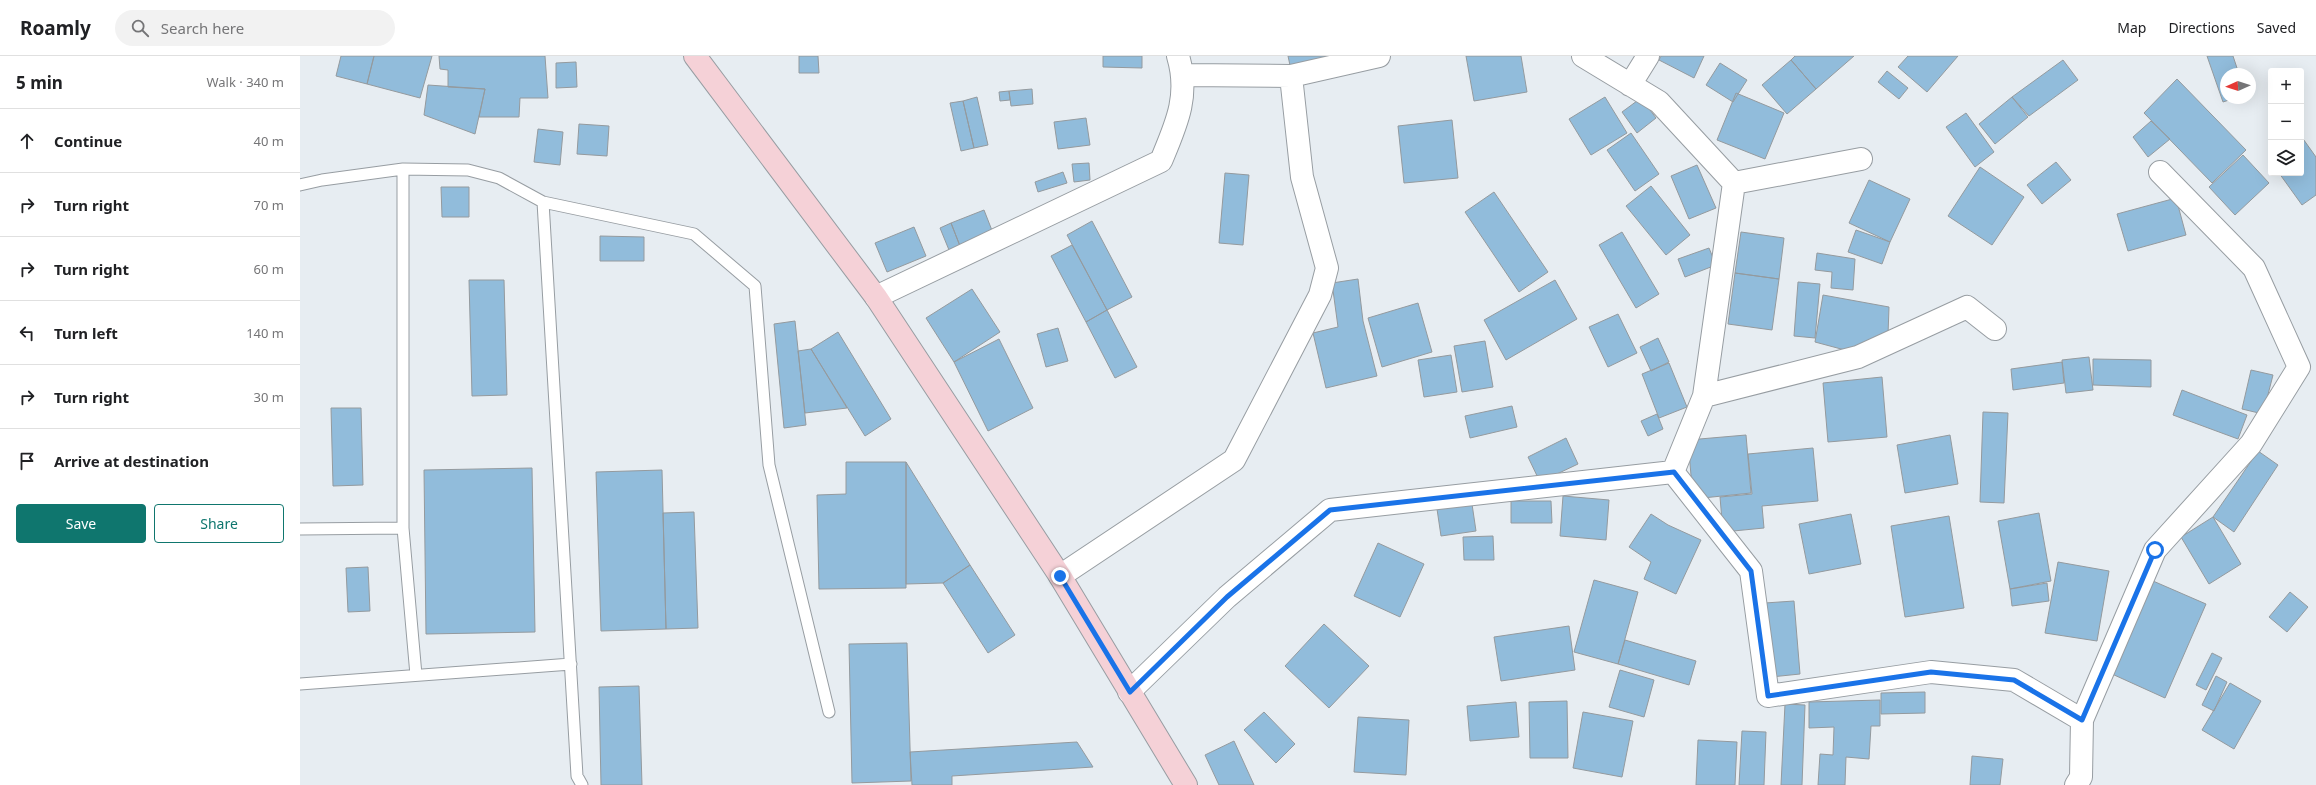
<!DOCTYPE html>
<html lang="en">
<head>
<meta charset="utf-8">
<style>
	body { margin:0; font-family:"Noto Sans",sans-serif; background:#f2f2f2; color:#202124 }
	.controls { position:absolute; right:12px; top:12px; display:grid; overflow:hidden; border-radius:4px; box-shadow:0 4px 16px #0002 }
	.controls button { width:36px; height:36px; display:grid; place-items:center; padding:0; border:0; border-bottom:1px solid #e0e0e0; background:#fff; color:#202124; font:20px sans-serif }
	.compass { position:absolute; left:1920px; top:12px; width:36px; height:36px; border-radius:50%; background:#fff; box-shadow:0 4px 16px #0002; rotate:267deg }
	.stop { position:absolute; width:12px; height:12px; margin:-9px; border:3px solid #1a73e8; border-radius:50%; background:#fff }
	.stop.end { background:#1a73e8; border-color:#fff; box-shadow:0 1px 4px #0008 }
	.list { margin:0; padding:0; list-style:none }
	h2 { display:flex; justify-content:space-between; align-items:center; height:52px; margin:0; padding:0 16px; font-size:17px }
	h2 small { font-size:13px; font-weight:400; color:#757577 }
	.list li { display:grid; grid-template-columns:26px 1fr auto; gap:12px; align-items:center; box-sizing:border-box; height:64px; padding:0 16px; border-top:1px solid #e0e0e0 }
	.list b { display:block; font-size:15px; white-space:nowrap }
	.list em { font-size:13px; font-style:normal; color:#757577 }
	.actions { display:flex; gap:8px; padding:12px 16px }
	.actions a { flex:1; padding:9px 0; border:1px solid #0f766e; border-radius:4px; text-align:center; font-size:14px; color:#0f766e }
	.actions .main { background:#0f766e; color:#fff }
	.icon { flex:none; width:22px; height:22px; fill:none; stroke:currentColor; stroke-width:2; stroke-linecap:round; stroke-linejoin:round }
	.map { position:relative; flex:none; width:2016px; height:729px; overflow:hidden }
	header { display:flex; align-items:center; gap:24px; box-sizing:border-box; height:56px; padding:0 20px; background:#fff; border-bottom:1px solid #e0e0e0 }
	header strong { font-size:19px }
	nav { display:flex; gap:22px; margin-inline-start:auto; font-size:14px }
	.search { width:280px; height:36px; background:#f2f2f2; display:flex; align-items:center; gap:10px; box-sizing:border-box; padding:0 14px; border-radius:22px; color:#757577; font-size:15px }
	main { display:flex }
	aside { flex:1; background:#fff }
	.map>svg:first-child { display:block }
	.building { fill:#91bcdb; stroke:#949a9e }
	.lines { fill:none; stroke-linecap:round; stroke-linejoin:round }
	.lane-casing { stroke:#979da2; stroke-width:13 }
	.street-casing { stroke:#979da2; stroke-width:24 }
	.secondary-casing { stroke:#979da2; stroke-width:24 }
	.lane { stroke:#fff; stroke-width:11 }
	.street { stroke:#fff; stroke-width:22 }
	.secondary { stroke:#f5d1d7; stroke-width:22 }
	.route { stroke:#1a73e8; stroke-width:5 }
</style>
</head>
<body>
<header>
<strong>Roamly</strong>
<div class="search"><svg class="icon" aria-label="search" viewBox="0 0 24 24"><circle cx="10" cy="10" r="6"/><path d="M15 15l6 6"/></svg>Search here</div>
<nav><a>Map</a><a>Directions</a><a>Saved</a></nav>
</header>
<main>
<aside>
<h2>5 min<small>Walk · 340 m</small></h2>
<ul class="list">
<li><svg class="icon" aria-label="ahead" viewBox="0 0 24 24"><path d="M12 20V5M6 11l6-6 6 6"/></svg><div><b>Continue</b></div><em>40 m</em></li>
<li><svg class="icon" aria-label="right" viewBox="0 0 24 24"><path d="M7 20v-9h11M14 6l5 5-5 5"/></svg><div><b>Turn right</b></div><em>70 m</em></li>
<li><svg class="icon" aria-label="right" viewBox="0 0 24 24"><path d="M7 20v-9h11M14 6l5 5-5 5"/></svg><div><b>Turn right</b></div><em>60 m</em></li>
<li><svg class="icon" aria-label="left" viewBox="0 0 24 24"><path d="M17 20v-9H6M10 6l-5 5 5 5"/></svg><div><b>Turn left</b></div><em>140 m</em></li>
<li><svg class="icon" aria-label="right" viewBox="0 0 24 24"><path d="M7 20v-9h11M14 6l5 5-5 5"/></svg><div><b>Turn right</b></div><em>30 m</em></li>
<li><svg class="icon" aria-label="arrive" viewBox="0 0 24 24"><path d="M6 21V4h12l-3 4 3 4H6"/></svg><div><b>Arrive at destination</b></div></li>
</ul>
<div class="actions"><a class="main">Save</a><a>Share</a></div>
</aside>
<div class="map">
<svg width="2016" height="729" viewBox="0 0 2016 729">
	<rect width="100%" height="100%" fill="#e7edf2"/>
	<!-- building -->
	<path class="building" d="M41,0H74L67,28L36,20Z
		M74,0H132L120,42L67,28Z
		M139,0H245L248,42H220L219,61H179L185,33L148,31V14L140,13Z
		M499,0H518L519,17H499Z
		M803,0H842V12L803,11Z
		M988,0H1047L991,14Z
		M1166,0H1221L1227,36L1174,45Z
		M1361,0H1404L1394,22L1359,4Z
		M1495,0H1554L1516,33L1491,4Z
		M1608,0H1658L1627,36L1598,11Z
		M1907,0H1933L1939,18H1926V42H1935L1923,46Z
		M1491,4L1516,33L1487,58L1462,29Z
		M1763,4L1778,24L1729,60L1712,41Z
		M276,6L277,31L256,32V7Z
		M1420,7L1447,24L1433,46L1406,29Z
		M1587,15L1608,32L1599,43L1578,26Z
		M1877,23L1946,94L1912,127L1844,57Z
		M128,29L185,33L175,78L124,59Z
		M732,33L733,48L711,50L709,35Z
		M709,35L710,44L700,45L699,36Z
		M1436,37L1484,57L1465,103L1417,84Z
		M677,41L688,89L674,92L663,45Z
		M1305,41L1327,77L1291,99L1269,63Z
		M1712,41L1728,61L1695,88L1679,68Z
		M1341,42L1356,62L1337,77L1322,56Z
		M663,45L674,92L661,95L650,47Z
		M1666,57L1694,96L1675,111L1646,71Z
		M786,62L790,89L758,93L754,66Z
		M1152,64L1158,122L1104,127L1098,70Z
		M1851,65L1870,83L1848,101L1833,81Z
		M279,68L309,70L307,100L277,98Z
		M238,73L263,76L260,109L234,106Z
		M1331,77L1359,118L1335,135L1307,94Z
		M2001,80L2016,101V139L2002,149L1979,117H2001Z
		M1943,99L1969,127L1935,159L1909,131Z
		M1756,106L1771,124L1742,148L1727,129Z
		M789,107L790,124L774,126L772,108Z
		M1397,109L1416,152L1389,163L1371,120Z
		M1680,111L1724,141L1692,189L1648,160Z
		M763,116L767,127L738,136L735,126Z
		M925,117L949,119L943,189L919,187Z
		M1569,124L1610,143L1590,186L1549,167Z
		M1351,130L1390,179L1366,199L1326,150Z
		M141,131H169V161H142Z
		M1194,136L1248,216L1219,236L1165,156Z
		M1876,142L1886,179L1828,195L1817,158Z
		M684,154L693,177L660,190L651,167Z
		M792,165L832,241L807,254L767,179Z
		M651,167L660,190L649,194L640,172Z
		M614,171L626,200L587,216L575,187Z
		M1556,174L1590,186L1582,208L1548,196Z
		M1322,176L1359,238L1336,252L1299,189Z
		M1441,176L1484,182L1479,223L1435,217Z
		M300,180L344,181V205H300Z
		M772,189L807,254L786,266L751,200Z
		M1409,192L1416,209L1385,221L1378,203Z
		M1517,197L1555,203L1553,234L1531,232L1532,216L1515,214Z
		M1435,217L1479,223L1472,274L1428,268Z
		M1058,223L1063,265L1077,320L1026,332L1013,277L1038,271L1032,227Z
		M169,224H204L207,339L172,340Z
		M1255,224L1277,263L1206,304L1184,264Z
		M1498,226L1520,228L1515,282L1494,280Z
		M672,233L700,276L654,306L626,262Z
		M1523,239L1589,251L1588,279L1556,297L1515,286Z
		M1118,247L1132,296L1082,311L1068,262Z
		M807,254L837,311L815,322L786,266Z
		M1318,258L1337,297L1308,311L1289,271Z
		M495,265L506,369L484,372L474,268Z
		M758,272L768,305L746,311L737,278Z
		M538,276L591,363L565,380L511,293Z
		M1358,282L1369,306L1351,315L1340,291Z
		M699,283L733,352L688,375L654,306Z
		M1185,285L1193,331L1162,336L1154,290Z
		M511,293L547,352L505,357L498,295Z
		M1151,299L1157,336L1124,341L1118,304Z
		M1789,301L1793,334L1766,337L1762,304Z
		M1793,303L1851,304V331L1793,329Z
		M1762,306L1764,327L1713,334L1711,313Z
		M1369,307L1387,351L1359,362L1342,318Z
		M1951,314L1973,319L1963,358L1942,353Z
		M1582,321L1587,381L1528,386L1523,327Z
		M1882,334L1947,359L1938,383L1873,359Z
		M1212,350L1217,371L1170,382L1165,360Z
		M31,352H61L63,429L33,430Z
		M1683,356L1708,357L1704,447L1680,446Z
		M1357,358L1363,373L1348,380L1341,365Z
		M1446,379L1451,437L1393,443L1388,384Z
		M1650,379L1658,428L1605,437L1597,389Z
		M1266,382L1278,408L1240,426L1228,401Z
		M1513,392L1518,445L1462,450L1464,472L1423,476L1420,441L1452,438L1448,398Z
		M1958,395L1978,409L1934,476L1913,461Z
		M546,406H606V532L519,533L517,439L546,438Z
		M606,406L670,509L643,527L606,528Z
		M232,412L235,576L126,578L124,414Z
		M362,414L366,573L301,575L296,416Z
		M1263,440L1309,444L1306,484L1260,480Z
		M1211,445H1251L1252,467H1211Z
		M1172,448L1176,475L1141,480L1137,453Z
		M394,456L398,572L366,573L363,457Z
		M1739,457L1751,525L1710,533L1698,465Z
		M1351,458L1368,469L1401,484L1376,538L1344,523L1351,506L1329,491Z
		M1551,458L1561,508L1509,518L1499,468Z
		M1649,460L1664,552L1605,561L1591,470Z
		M1913,461L1941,508L1909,528L1881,481Z
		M1193,480L1194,504H1164L1163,481Z
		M1078,487L1124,508L1100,561L1054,540Z
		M1758,506L1809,515L1797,585L1745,577Z
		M670,509L715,579L688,597L643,527Z
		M68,511L70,555L48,556L46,512Z
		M1294,524L1338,536L1318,608L1274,596Z
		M1853,525L1906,548L1865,642L1812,618Z
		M1747,527L1749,545L1712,550L1710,533Z
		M1990,536L2008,551L1987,576L1969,561Z
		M1494,545L1500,618L1471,621L1465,547Z
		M1024,568L1069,610L1029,652L985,610Z
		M1269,570L1275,614L1201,625L1194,581Z
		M1325,584L1396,605L1389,629L1318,608Z
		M607,587L611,725L552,727L549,588Z
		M1912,597L1922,602L1906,634L1896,629Z
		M1320,614L1354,624L1344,661L1309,651Z
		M1916,620L1927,626L1914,655L1902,649Z
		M1930,627L1961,645L1934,693L1902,674Z
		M339,630L342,729H301L299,631Z
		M1625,636V657L1581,658V637Z
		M1580,644V670H1571L1569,703L1546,701L1545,729H1518L1520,698L1533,699L1534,671L1509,672V646Z
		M1267,645L1268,702H1230L1229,646Z
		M1216,646L1219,681L1170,685L1167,650Z
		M1485,648L1505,649L1502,729H1481Z
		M964,656L995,688L976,707L944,674Z
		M1283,656L1333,665L1322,721L1273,712Z
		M1058,661L1109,664L1106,719L1054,716Z
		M1442,675L1466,676L1464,729H1439Z
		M1398,684L1437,686L1435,729H1396Z
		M934,685L954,729H919L905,699Z
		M777,686L793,711L652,720V729H612L610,696Z
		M1672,700L1703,703L1700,729H1670Z"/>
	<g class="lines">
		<!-- lane casing -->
		<g class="lane-casing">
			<path id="lane" d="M103,113V472L116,619
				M0,129L22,124L103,113L168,114L199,122L243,146L394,178L455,230L469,409L529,656
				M243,146L277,720L282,729
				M0,473L103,472
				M0,628L271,608"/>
		</g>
		<!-- street casing -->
		<g class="street-casing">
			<path id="street" d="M1283,0L1359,46L1434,127L1561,103
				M884,19L991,20L1079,0
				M1330,29L1348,0
				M576,241L861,105C876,69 890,40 878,0
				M1404,340L1558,301L1667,251L1695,273
				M1373,416L1451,515L1468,640L1631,616L1714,624L1782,664
				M760,520L934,404L1020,239L1027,212L1002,121L991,20
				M829,636L927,541L1030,454L1373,416L1404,340L1434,127
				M1776,729L1781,721L1782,664L1855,494L1951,388L1999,311L1954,212L1860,116"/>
		</g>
		<!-- secondary casing -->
		<g class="secondary-casing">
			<path id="secondary" d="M395,0L576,241L760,520L886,729"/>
		</g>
		<!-- lane -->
		<use href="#lane" class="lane"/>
		<!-- street -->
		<use href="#street" class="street"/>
		<!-- secondary -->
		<use href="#secondary" class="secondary"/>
	</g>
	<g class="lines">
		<!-- route -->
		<path class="route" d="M760,520L830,636L927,541L1030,454L1374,416L1451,515L1468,640L1631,616L1714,624L1782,664L1855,494"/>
	</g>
</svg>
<div class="controls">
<button>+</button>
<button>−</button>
<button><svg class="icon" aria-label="layers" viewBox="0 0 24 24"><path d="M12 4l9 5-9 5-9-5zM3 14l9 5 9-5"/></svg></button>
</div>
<svg class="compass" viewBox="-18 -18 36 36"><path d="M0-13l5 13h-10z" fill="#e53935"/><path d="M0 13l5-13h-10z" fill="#757577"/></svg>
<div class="stop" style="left:1855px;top:494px"></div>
<div class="stop end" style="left:760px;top:520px"></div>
</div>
</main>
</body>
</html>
